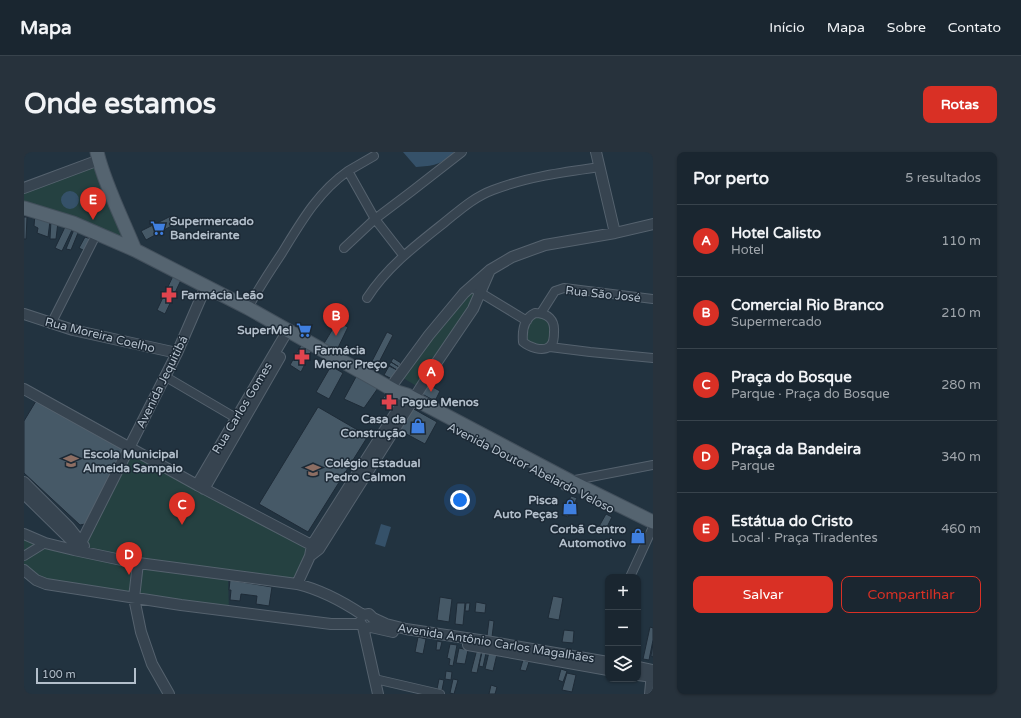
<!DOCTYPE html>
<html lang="pt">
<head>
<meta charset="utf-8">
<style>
	body { margin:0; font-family:"Varela Round",sans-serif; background:#27323c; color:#f1f3f6 }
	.controls { position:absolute; right:12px; bottom:12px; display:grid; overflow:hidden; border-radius:8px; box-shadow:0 1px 3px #0004 }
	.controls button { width:36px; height:36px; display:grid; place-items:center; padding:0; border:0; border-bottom:1px solid #38434c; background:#1a2630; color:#f1f3f6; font:20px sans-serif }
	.scale { position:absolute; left:12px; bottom:10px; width:100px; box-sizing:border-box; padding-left:4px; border:2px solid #b3bfcb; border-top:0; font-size:11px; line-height:14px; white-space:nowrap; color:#b3bfcb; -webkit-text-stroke:3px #1c2935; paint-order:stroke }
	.you { position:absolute; left:436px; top:348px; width:14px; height:14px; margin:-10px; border:3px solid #fff; border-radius:50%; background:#1a73e8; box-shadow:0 0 0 6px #1a73e833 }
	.badge { display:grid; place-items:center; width:26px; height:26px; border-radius:50%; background:#d93025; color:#fff; font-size:13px; font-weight:700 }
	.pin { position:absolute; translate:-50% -33px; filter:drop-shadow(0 1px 2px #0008) }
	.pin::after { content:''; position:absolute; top:21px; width:14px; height:12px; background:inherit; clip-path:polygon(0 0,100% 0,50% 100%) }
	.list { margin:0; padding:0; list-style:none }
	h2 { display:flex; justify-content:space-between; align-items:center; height:52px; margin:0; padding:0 16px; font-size:17px }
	h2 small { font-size:13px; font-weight:400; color:#9fa5ab }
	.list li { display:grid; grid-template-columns:26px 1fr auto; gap:12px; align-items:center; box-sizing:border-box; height:72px; padding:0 16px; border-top:1px solid #38434c }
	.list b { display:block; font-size:15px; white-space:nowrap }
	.list p { margin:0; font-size:13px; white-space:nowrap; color:#9fa5ab }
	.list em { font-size:13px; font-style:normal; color:#9fa5ab }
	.actions { display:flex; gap:8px; padding:12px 16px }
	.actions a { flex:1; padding:9px 0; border:1px solid #d93025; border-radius:8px; text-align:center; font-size:14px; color:#d93025 }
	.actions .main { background:#d93025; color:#fff }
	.icon { flex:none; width:22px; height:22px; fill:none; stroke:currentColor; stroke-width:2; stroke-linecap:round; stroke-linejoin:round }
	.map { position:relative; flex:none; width:629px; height:542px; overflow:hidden; border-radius:8px }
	header { display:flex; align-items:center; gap:24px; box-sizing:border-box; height:56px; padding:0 20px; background:#1a2630; border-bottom:1px solid #38434c }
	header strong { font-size:19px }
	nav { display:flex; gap:22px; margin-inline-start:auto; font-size:14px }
	.intro { display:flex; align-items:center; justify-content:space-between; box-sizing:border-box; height:96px; padding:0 24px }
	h1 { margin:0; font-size:28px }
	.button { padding:10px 18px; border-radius:8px; background:#d93025; color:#fff; font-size:14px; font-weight:700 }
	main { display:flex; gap:24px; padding:0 24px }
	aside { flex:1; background:#1a2630; border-radius:8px; box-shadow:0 1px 3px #0004 }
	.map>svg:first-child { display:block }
	.green { fill:#254141 }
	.water { fill:#355169 }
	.building { fill:#465967; stroke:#1e2b37 }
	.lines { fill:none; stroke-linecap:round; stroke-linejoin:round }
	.minor-casing { stroke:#55626e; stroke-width:10 }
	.tertiary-casing { stroke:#55626e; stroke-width:12 }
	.primary-casing { stroke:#43505c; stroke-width:15 }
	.minor { stroke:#374450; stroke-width:8 }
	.tertiary { stroke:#374450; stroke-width:10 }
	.primary { stroke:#556470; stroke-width:13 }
	.labels { text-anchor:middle; stroke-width:3; stroke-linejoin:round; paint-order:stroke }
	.poi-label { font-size:12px; font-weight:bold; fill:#b3bfcb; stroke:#1c2935; text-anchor:start }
	.street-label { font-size:12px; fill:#b3bfcb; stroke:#1c2935 }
</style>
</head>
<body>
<header>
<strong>Mapa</strong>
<nav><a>Início</a><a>Mapa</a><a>Sobre</a><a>Contato</a></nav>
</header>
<div class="intro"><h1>Onde estamos</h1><a class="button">Rotas</a></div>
<main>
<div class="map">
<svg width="629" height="542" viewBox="0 0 629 542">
	<rect width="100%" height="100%" fill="#223340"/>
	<!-- green -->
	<path class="green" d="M75,9L111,98L0,56V36Z
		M455,120L465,122L455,146L394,235L376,224L447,128Z
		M516,163L530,171L524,194L513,197L500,190L504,167Z
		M105,296L288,393L273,432L204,424L205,459L22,432L0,418V382L49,398Z"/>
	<!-- water -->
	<path class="water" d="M379,0H430C417,13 409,14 392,15Z
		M37 48a9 9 0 1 1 18 0a9 9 0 1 1-18 0Z
		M357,372L367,375L361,395L351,392Z"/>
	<!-- building -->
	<path class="building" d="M11,63L26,69L24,85L13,81L14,76L10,74Z
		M147,64L151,72L122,88L117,79Z
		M0,65H3L2,87H0Z
		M27,68L34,70L32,87H26Z
		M41,75L48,78L38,99L31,96Z
		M51,75L56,76L47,98L42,97Z
		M61,85L67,87L61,99L55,96Z
		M149,124L157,128L141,162L133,158Z
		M313,170L324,175L312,200L299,193Z
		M363,180L369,183L351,218L345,215Z
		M279,190L289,196L277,220L266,213Z
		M369,206L377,211L375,215L367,210Z
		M367,210L375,215L373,218L365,213Z
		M307,214L319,221L305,247L292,240Z
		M365,214L373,218L368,227L360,223Z
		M333,223L354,236L340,256L320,247Z
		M403,232L416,239L411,249L398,242Z
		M362,242L373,250L367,258L356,250Z
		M12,249L97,294L99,298L61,372L56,373L0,321V269Z
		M294,255L344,284L284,380L235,352Z
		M388,256L413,270L401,292L375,278Z
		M547,344L553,346L544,365L538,363Z
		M582,362L588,365L580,381L573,378Z
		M613,376L622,380L616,393L607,389Z
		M206,428L248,435L245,454L232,452L233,444L217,442L216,449L206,448L207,438H205Z
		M529,444L539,446L535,468L524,466Z
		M416,445L428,447L425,470L413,468Z
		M452,450L462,452L461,461L451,460Z
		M433,451H441L439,473L431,472Z
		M442,451H446L445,459H441Z
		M465,468L470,469L468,485L463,484Z
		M626,475L629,476V488L625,508L619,507Z
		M540,478L550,479L549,491L538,490Z
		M394,485L402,487L399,502L391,500Z
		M413,489L418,490L416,498H412Z
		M426,492L433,493L429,514L425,513L426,507L423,506Z
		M629,492V505L627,504Z
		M435,496L444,498L441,512L432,511Z
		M453,497L458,498L453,521L447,520Z
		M458,500L462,501L459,515L455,514Z
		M465,500L473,502L469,519L461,517Z
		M499,508L505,510L502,519L496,518Z
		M537,517L543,519L539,530L534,528Z
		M422,519L428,520L427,528L421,527Z
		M543,521L552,523L548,540L538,538Z
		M415,527L420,528L418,538L413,537Z
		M429,527L434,528L430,542L426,541Z
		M467,533L473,535L471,542H465Z"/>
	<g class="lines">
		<!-- minor casing -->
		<g class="minor-casing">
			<path id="minor" d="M324,19L350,4
				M320,96L351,67L379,103
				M447,135L503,169
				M343,146C363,115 392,93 421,70C436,58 450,45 469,38C503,25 540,20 576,15
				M224,156C234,137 246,119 258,101C277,70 294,40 324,19L351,67L388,39L438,0
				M511,161C524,161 531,168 530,180C530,185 530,192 525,195C518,200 505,195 499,190C498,178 500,166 511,161Z
				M517,161L531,139L540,136L629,147
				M27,172L73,81
				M526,195L566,200L629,206
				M142,225L217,269
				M541,334L546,329L629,313
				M0,404L21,391
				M606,425L629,375
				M351,527L416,542
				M625,542L627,520"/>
		</g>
		<!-- tertiary casing -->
		<g class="tertiary-casing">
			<path id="tertiary" d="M572,0L591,81
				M0,36L75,8
				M0,162L49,178L153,201
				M366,236L405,183L440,141L466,118L488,105L521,93L591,81L629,72
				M0,237L173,333L295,397
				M0,330L45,375L60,394
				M173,333L264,178
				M180,337L256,205
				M0,342L54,395
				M0,382L21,391L50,398L54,395L58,389L153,201L182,134
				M50,398L107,410L273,432C298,438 318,449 339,463
				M286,404L295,397L413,210L449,157L466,118
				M114,411L110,446L117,480L128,512L145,542
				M0,418L12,428L22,432L157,453L307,472H337
				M273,432L286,404L288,393L383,243
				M339,463L345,462L349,466L362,472L382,477L462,489L584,510
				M336,470L339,475L354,542
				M339,475L341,476L347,475L369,480
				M444,493L584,518
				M614,515L629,518
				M614,523L629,525"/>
		</g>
		<!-- primary casing -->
		<g class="primary-casing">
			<path id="primary" d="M73,0C80,31 99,68 111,98
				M0,56L49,71L111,98L224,156L373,240L383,243L546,329L629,370"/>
		</g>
		<!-- minor -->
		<use href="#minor" class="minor"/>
		<!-- tertiary -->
		<use href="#tertiary" class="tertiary"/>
		<!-- primary -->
		<use href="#primary" class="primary"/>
	</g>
	<!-- icons -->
	<defs>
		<g id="supermarket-bare" transform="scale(1.2)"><path d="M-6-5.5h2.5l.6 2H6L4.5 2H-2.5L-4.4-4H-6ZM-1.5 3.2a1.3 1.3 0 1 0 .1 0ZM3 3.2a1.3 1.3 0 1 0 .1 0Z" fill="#3f7fe0" stroke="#1c2935" stroke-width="2.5" paint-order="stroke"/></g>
		<g id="pharmacy-bare" transform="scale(1.2)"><path d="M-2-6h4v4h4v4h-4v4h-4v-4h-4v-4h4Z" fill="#e0444e" stroke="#1c2935" stroke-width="2.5" paint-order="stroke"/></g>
		<g id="shop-bare" transform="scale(1.2)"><path d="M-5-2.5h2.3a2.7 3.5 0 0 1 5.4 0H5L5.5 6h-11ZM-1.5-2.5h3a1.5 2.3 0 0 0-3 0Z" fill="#3f7fe0" stroke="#1c2935" stroke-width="2.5" paint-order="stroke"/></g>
		<g id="school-bare" transform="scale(1.2)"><path d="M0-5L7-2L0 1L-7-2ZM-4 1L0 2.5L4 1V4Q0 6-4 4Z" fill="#8d6e63" stroke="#1c2935" stroke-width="2.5" paint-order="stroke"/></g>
	</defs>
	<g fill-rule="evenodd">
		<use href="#supermarket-bare" x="134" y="76"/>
		<use href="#pharmacy-bare" x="145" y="143"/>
		<use href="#supermarket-bare" x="280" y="178"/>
		<use href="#pharmacy-bare" x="278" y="205"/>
		<use href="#pharmacy-bare" x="365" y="250"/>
		<use href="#shop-bare" x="394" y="274"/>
		<use href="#school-bare" x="47" y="309"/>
		<use href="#school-bare" x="289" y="318"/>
		<use href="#shop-bare" x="546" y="355"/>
		<use href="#shop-bare" x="614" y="384"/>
	</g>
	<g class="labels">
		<!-- poi labels -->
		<g class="poi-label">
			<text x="146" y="73">Supermercado<tspan x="146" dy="14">Bandeirante</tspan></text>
			<text x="157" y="147">Farmácia Leão</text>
			<text x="268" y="182" text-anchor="end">SuperMel</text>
			<text x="290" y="202">Farmácia<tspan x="290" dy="14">Menor Preço</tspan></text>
			<text x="377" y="254">Pague Menos</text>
			<text x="382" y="271" text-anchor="end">Casa da<tspan x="382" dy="14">Construção</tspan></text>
			<text x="59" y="306">Escola Municipal<tspan x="59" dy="14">Almeida Sampaio</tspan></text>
			<text x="301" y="315">Colégio Estadual<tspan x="301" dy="14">Pedro Calmon</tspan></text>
			<text x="534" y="352" text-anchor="end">Pisca<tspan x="534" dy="14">Auto Peças</tspan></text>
			<text x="602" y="381" text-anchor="end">Corbã Centro<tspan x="602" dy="14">Automotivo</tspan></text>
		</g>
		<!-- street labels -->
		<g class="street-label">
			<text transform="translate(579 142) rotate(6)" y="4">Rua São José</text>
			<text transform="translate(76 183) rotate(14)" y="4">Rua Moreira Coelho</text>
			<text transform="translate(138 230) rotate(-64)" y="4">Avenida Jequitibá</text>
			<text transform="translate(218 256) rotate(-59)" y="4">Rua Carlos Gomes</text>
			<text transform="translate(507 316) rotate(27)" y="4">Avenida Doutor Abelardo Veloso</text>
			<text transform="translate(472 491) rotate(9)" y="4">Avenida Antônio Carlos Magalhães</text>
		</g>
	</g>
</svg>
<div class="controls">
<button>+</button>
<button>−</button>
<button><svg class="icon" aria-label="layers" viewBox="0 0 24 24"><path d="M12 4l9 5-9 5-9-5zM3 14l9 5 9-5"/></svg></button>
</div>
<div class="scale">100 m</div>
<div class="you"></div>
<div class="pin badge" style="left:407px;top:240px">A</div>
<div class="pin badge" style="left:312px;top:184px">B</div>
<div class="pin badge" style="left:158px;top:373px">C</div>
<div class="pin badge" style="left:105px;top:423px">D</div>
<div class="pin badge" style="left:69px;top:68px">E</div>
</div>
<aside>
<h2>Por perto<small>5 resultados</small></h2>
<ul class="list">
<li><span class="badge">A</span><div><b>Hotel Calisto</b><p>Hotel</p></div><em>110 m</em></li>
<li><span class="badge">B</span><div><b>Comercial Rio Branco</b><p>Supermercado</p></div><em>210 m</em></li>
<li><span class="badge">C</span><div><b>Praça do Bosque</b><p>Parque · Praça do Bosque</p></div><em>280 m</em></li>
<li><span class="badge">D</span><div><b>Praça da Bandeira</b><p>Parque</p></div><em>340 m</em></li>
<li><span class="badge">E</span><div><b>Estátua do Cristo</b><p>Local · Praça Tiradentes</p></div><em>460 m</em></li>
</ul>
<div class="actions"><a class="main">Salvar</a><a>Compartilhar</a></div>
</aside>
</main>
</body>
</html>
